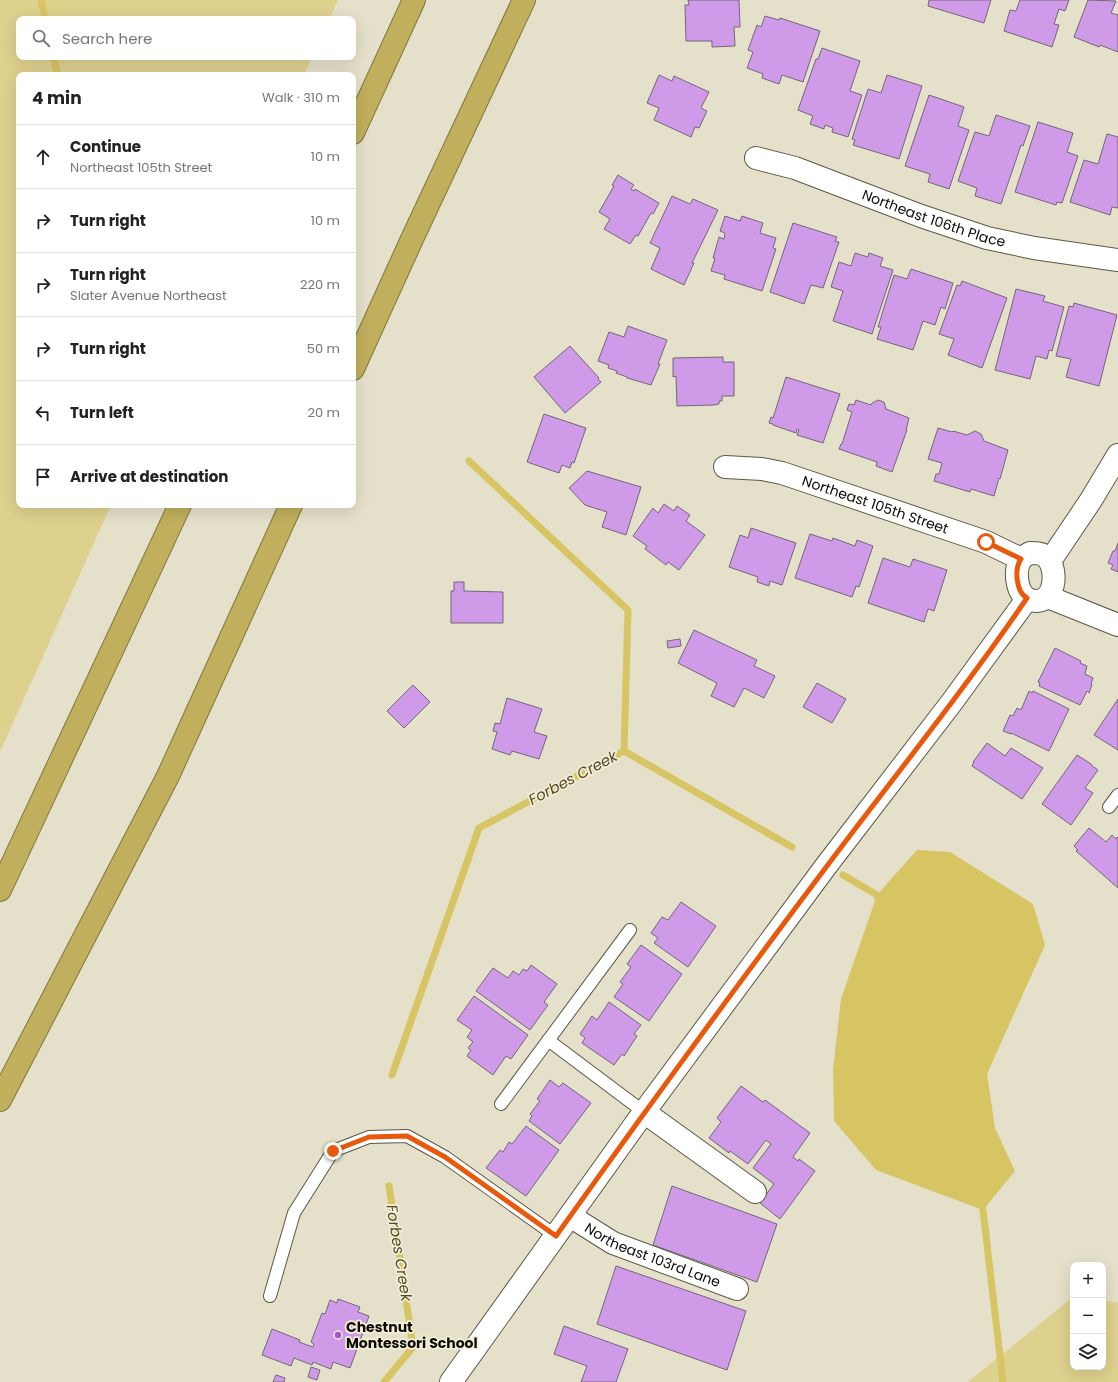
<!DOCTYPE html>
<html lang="en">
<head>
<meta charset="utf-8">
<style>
	body { margin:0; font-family:Poppins,sans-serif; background:#f6f6f6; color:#222 }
	.controls { position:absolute; right:12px; bottom:12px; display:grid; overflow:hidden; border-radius:8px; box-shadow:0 4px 16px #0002 }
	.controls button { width:36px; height:36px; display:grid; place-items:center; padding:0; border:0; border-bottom:1px solid #e0e0e0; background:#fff; color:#222; font:20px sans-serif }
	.stop { position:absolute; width:12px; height:12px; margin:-9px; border:3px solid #ea580c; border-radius:50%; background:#fff }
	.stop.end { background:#ea580c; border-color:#fff; box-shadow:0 1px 4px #0008 }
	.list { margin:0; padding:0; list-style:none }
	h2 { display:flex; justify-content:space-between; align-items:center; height:52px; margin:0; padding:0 16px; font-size:17px }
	h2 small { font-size:13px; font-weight:400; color:#767676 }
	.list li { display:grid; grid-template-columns:26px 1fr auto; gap:12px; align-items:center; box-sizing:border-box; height:64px; padding:0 16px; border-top:1px solid #e0e0e0 }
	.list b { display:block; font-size:15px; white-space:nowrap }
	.list p { margin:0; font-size:13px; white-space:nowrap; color:#767676 }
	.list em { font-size:13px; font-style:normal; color:#767676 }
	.icon { flex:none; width:22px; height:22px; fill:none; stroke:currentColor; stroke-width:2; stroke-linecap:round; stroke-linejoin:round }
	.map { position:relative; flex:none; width:1118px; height:1382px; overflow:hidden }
	.search { position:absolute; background:#fff; box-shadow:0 4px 16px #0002; left:16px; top:16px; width:340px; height:44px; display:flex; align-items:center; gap:10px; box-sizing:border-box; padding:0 14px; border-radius:8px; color:#767676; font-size:15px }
	.panel { position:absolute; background:#fff; box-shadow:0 4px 16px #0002; left:16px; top:72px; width:340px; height:436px; border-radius:8px }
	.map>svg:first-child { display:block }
	.green { fill:#ded08d }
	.water { fill:#d7c463 }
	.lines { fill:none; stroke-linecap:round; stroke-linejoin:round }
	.stream { stroke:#d7c463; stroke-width:7 }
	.building { fill:#cf9be8; stroke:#736779 }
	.service-casing { stroke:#5c5845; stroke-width:14 }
	.minor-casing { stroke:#5c5845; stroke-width:24 }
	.motorway-casing { stroke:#81763e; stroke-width:24 }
	.service { stroke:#fff; stroke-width:12 }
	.minor { stroke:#fff; stroke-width:22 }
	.motorway { stroke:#c0af5c; stroke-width:22 }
	.route { stroke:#ea580c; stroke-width:5 }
	.poi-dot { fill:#a556c8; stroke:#f1edd6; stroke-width:1.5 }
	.labels { text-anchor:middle; stroke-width:3.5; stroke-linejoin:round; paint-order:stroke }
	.street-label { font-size:14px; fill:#0d0b05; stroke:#f1edd6 }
	.poi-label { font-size:14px; font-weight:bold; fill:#0d0b05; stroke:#f1edd6; text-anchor:start }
	.water-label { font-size:15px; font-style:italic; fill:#544c24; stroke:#f1edd6 }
</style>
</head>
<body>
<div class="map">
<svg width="1118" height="1382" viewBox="0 0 1118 1382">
	<rect width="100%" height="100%" fill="#e4e0c9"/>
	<!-- green -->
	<path class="green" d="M0,0H338L329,19H19V57H312L304,75H19V505H111L0,752Z
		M1073,1297V1367H1103V1300L1118,1303V1382H968Z"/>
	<!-- water -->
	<path class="water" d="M917,850L950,852L1033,904L1045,945L987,1074L995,1128L1015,1171L983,1210L876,1170L834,1121L833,1069L841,999L877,895Z"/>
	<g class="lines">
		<!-- stream -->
		<path class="stream" d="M41,0L45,19
			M53,57L58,75
			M624,751L792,847
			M843,875L877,895L879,903
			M392,1075L479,828L624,751L628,610L469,461
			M981,1203L983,1210L1003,1382
			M384,1382L413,1347L389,1186"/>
	</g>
	<!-- building -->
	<path class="building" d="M688,0H739L740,27H734L735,46L712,47V41H686L685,5H689Z
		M929,0H991L984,23L928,6Z
		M1020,0H1069L1065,11L1059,9L1054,24L1059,25L1052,47L1004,31L1010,10L1016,11Z
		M1088,0L1116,1L1111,13L1118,15V52L1100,45L1099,47L1074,37Z
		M765,16L779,20L780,18L820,31L803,82L782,75L779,84L762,78L763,74L747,68L753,52L748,50L757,25L761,27Z
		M822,48L860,61L850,91L862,95L848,137L832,132L833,128L825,125L824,129L810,124L813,116L798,110L816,59H818Z
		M659,75L672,81L674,76L709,92L701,108L707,111L699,128L695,127L691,137L654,120L659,108L647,103Z
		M887,75L922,86L899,159L853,145L855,140L852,139L868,89L881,93Z
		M929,95L964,107L958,126L969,130L949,189L928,182L930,174L905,166Z
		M996,115L1030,126L1023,146L1021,145L1001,204L975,196L977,188L958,181L975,132L989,136Z
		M1038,122L1073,133L1067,152L1078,156L1062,203L1057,202L1056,205L1015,192Z
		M1107,134L1118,137V208L1112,207L1110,215L1070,202L1084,160L1098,164Z
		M618,175L634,185L631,189L634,191L635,189L659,203L653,214L651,213L638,236L636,235L630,244L604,229L610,219L599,212L614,186L612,185Z
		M672,196L690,204L693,199L718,210L692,263H694L684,285L651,269L660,248L650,243Z
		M725,216L740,221L742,216L763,223L760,233L776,238L773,248L776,249L762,291L724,279L725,275L711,271L715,258H713L719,237L724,239L725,233L720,231Z
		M793,223L837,237L835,241L839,242L823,288L811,285L804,304L770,292Z
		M855,253L868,257L869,253L883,258L880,266L893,270L872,334L833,321L843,291L831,287L839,262L851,266Z
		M911,269L953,283L945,309L941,307L935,325L923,321L913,350L877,339L881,327H878L894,275L907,279Z
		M962,281L1007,298L982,368L948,355L954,339L939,334L957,285L960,286Z
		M1016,289L1045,296L1043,301L1064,307L1052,351L1049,350L1047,359L1036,356L1030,379L995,370Z
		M1074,303L1117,315L1099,386L1066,377L1071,359L1056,356L1069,306L1073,307Z
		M628,326L667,340L658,364H660L651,385L627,378V377L616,373L617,371L608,368L609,365L598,361L609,332L624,337Z
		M570,346L599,378L598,379L601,382L565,413L534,377Z
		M723,357V362H734V396H722V401H719V404L714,405L677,406L676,376L673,377V358Z
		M786,377L840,394L823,443L797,435L799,430L797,429L796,433L773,425V424L769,423L771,417L773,418Z
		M856,400L871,405L872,403L878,400L884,402L886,409L909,418L906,430H907L892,472L876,466L877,462L839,449L841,444H842L852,412L847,410L849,404L854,405Z
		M544,414L586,428L574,463L572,462L570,468L562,465L559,473L527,462Z
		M938,428L952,432L953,431L967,435L975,431L981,434L984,441L1008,450L1000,479L999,478L994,496L971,489L970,492L934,481L936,474H939L942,463L928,459Z
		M587,471L641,487L626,535L602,527L607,512L585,505L569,488Z
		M664,504L674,511L677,506L690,515L686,521L705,535L679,570L668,562L666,565L645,549L647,546L633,536L653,508L658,513Z
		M751,528L796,543L782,585L770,581L769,586L757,582L758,577L729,567L740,535L748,538Z
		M810,534L832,541L833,538L855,546L857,540L873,546L859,587L856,586L852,597L795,578Z
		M1118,543V572L1111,569L1113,565L1108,563L1113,551H1115Z
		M883,558L910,567L913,559L947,570L934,611L928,609L924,622L868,603Z
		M454,582H464V591L503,592V623H451V591H454Z
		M694,630L757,660L754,666L775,676L764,698L744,688L734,707L711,696L717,683L678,663Z
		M680,639L681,646L668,648L667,641Z
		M1055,648L1081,661L1080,663L1087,666L1085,674L1093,678L1091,684L1092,685L1089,693L1087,691L1080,705L1039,686L1040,683L1038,682Z
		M817,683L846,699L832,723L803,707Z
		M413,685L430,702L404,728L387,711Z
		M1029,691L1032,693L1033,691L1069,709L1049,751L1011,733V734L1003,731L1010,715L1013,716L1017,708L1021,710Z
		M507,698L542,709L534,732L547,736L539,759L512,751L510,755L492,749L497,732L493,731L495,723L500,724Z
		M1118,699V750L1094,735Z
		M987,743L1005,756L1011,748L1043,768L1022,799L972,766L974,762H973Z
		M1077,755L1091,764V765L1098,770L1085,788L1093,793L1071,825L1042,804Z
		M1089,828L1106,842L1112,835L1116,839L1117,837L1118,838V888L1076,851L1078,850L1074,846Z
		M681,902L716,926L688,967L654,943L658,938L651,933L662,917L668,920Z
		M641,945L682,974L649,1021L614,997L623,984L620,982L631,967L627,964Z
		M531,965L557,984L544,1002L548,1005L530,1030L476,991L493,968L508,978L513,971L519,975L523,969L527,971Z
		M474,996L528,1035L511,1059L506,1056L493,1075L467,1056L471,1050L468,1048L473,1042L467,1037L472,1030L457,1020Z
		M609,1002L641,1025L634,1034L637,1036L624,1056L622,1054L614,1065L582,1043L585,1038L580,1034L592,1016L597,1020Z
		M550,1080L559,1087L563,1083L591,1103L560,1144L529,1121L532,1116L530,1114L540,1101L537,1099Z
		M741,1086L763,1102L765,1100L810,1133L793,1157L798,1161L799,1159L815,1171L780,1219L760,1203L774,1184L753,1168L771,1144L766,1140L748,1164L730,1151L729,1153L709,1138L721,1122L717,1118Z
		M526,1126L559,1150L526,1196L486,1168L500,1150L503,1152L509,1142L512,1144Z
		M672,1186L777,1224L757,1282L653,1245Z
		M616,1266L746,1311L727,1370L597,1324Z
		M338,1299L360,1307L358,1312L369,1316L350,1368L333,1362L331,1369L313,1362L312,1365L294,1358L291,1366L262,1355L272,1329L300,1340L299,1342L313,1347L314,1344L311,1342L322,1313L325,1314L330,1300L337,1303Z
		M564,1326L628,1349L616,1382H581L587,1366L554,1354Z
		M311,1367L320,1370L317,1380L308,1377Z
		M276,1375L285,1378L284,1382H273Z"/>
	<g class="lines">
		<!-- service casing -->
		<g class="service-casing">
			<path id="service" d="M1109,807L1118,795
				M548,1040L644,1112
				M501,1104L630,930
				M270,1296L294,1213L333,1151L369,1137L407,1136L445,1157L556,1236"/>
		</g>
		<!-- minor casing -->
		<g class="minor-casing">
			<g id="minor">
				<path id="s1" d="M756,158L795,168L921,216L987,238L1034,248L1118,260"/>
				<path id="s2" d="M725,467L762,469L782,473L986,542L1021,559"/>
				<path d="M1030,553C1036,553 1041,553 1045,556C1058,565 1057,600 1037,601C1032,601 1027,600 1023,595C1017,588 1015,572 1019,563C1021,558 1026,555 1030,553Z"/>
				<path d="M1050,561L1091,500L1118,455"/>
				<path d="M1048,597L1118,625"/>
				<path d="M644,1112L755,1192"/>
				<path id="s3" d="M570,1216L613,1243L737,1289"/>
				<path d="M451,1382L644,1112L826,866L952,702L1027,599"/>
			</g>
		</g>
		<!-- motorway casing -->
		<g class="motorway-casing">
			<path id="motorway" d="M353,133L414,0
				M353,369L412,239L524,0
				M0,890L180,505
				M0,1100L168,776L291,505"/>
		</g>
		<!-- service -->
		<use href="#service" class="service"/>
		<!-- minor -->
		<use href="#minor" class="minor"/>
		<!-- motorway -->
		<use href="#motorway" class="motorway"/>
	</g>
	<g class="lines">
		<!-- route -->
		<path class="route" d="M333,1151L369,1137L407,1136L445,1157L556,1236C645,1111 735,988 827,866C894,777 964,690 1027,598C1016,592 1014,569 1021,559L986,542"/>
	</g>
	<!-- markers -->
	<circle class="poi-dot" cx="338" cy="1335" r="4"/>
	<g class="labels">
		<!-- street labels -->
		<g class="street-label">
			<text dy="5" stroke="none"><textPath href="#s1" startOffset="188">Northeast 106th Place</textPath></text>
			<text dy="5" stroke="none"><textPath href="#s2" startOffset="156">Northeast 105th Street</textPath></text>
			<text dy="5" stroke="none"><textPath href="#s3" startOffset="92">Northeast 103rd Lane</textPath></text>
		</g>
		<!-- poi labels -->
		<g class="poi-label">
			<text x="346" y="1332">Chestnut<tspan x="346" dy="16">Montessori School</tspan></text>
		</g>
		<!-- water labels -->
		<g class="water-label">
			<text transform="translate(573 778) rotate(-28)" y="5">Forbes Creek</text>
			<text transform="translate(399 1253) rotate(81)" y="5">Forbes Creek</text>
		</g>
	</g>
</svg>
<div class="controls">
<button>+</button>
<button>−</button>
<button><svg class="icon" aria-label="layers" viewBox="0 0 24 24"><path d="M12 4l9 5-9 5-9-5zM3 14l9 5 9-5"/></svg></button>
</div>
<div class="stop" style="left:986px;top:542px"></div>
<div class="stop end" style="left:333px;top:1151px"></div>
<div class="search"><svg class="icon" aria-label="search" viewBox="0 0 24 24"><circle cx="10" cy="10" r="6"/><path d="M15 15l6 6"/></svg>Search here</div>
<section class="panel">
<h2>4 min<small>Walk · 310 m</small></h2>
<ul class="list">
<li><svg class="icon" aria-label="ahead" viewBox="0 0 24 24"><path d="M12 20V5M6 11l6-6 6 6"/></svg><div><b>Continue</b><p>Northeast 105th Street</p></div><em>10 m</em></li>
<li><svg class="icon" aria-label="right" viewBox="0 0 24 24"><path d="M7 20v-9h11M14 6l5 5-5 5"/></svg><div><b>Turn right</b></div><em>10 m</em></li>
<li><svg class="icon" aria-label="right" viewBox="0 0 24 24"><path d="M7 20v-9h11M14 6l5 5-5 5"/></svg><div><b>Turn right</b><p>Slater Avenue Northeast</p></div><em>220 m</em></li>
<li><svg class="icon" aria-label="right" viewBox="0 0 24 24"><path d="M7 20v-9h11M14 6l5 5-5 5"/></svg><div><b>Turn right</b></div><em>50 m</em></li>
<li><svg class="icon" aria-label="left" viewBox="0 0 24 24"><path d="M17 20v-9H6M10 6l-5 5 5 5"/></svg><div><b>Turn left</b></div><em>20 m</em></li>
<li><svg class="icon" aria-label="arrive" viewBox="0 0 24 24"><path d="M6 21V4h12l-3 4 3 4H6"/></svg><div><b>Arrive at destination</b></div></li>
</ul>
</section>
</div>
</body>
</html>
